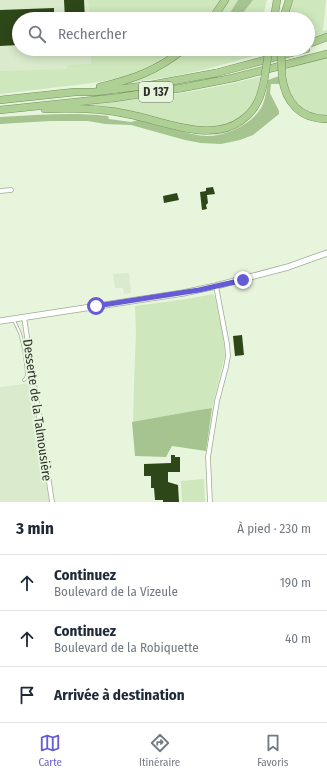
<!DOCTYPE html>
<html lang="fr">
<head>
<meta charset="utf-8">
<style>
	body { margin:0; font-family:"Fira Sans Condensed",sans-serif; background:#f2f2f3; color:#1f2937 }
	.stop { position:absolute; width:12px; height:12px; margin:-9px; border:3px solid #655bd4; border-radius:50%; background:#fff }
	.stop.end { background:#655bd4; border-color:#fff; box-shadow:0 1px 4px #0008 }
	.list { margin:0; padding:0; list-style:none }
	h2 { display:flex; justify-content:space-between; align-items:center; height:52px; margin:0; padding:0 16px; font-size:17px }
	h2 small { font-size:13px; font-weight:400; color:#747a83 }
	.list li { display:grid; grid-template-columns:26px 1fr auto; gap:12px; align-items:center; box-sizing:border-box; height:56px; padding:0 16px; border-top:1px solid #e0e1e3 }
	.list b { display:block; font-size:15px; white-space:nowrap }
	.list p { margin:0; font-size:13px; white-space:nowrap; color:#747a83 }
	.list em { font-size:13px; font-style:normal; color:#747a83 }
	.icon { flex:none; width:22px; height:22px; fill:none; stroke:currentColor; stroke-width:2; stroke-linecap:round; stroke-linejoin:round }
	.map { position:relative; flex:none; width:327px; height:502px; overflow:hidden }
	.search { position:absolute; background:#fff; box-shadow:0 2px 10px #0003; left:12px; right:12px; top:12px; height:44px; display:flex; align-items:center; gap:10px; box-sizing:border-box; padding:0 14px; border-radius:22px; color:#747a83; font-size:15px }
	.sheet { height:220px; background:#fff }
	nav { display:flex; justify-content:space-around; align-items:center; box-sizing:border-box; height:56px; border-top:1px solid #e0e1e3; background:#fff; font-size:11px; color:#747a83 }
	nav a { display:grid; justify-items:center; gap:2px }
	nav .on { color:#655bd4 }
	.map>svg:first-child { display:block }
	.built { fill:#daebcd }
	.green { fill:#cee7bc }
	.forest { fill:#a5c48f }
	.building { fill:#2e4718 }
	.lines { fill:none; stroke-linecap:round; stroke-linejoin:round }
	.service-casing { stroke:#9eac95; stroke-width:3.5 }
	.minor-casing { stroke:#9eac95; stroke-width:5.5 }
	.secondary-casing { stroke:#9eac95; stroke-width:7 }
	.trunk-casing { stroke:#75925e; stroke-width:8 }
	.service { stroke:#fff; stroke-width:2 }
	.minor { stroke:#fff; stroke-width:4 }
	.secondary { stroke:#fff; stroke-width:5.5 }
	.trunk { stroke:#afd094; stroke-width:7 }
	.trunk-bridge-casing { stroke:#75925e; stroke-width:8; stroke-linecap:butt }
	.trunk-bridge { stroke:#afd094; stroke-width:7 }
	.route { stroke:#655bd4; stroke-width:5 }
	.labels { text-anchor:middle; stroke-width:4; stroke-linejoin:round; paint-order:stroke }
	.shield { fill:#e7f5dd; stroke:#666d60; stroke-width:1 }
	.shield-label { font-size:12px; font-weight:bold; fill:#2e332a }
	.street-label { font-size:13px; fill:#2e332a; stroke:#e7f5dd }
</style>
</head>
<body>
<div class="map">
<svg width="327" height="502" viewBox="0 0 327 502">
	<rect width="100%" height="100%" fill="#e7f5dd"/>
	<!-- built -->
	<path class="built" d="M0,0H88L89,19H19V49H90L91,72L0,81Z
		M129,273L131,293L124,294L123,288H115L113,274Z
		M31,383L49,502H0V387Z"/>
	<!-- green -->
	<path class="green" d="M88,0H221L206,19H89Z
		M228,0H238L228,16L227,19H214Z
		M253,0H267L262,19H237L239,18Z
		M293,0H326L323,31L327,30V34L308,41V19H286L289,10Z
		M90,49H177L140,72L121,78L93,83L0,94V71L67,69V65L91,64Z
		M187,49H265L264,53L207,69L170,77L121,84Z
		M327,58V116L314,115L301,108L291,97L287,85L286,69Z
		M260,77L259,86L255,100L251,107L240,118L234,122L220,127H195L135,112L113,108L82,106C130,100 178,95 225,85C237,83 248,79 260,77Z
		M213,294L215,297L223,335L225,355L212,408L193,411L133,422L134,384L136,333L135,306L187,299Z
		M204,479L205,502H182L181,481Z"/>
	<!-- forest -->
	<path class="forest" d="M238,0H253L239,18L237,19H227L228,16Z
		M279,76V84H271L270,93L279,111V114L253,135L240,140L221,144L201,143L185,140L131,125L105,124L88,121H50L0,124V117C36,115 72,112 108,116L109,119L131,122L138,120C152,124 166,128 180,131C189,133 198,136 207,136C227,136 255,123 263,104C266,96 267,88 268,80Z
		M212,408L206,451L172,446L166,457L135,456L132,422L193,411Z"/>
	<!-- building -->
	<path class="building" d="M64,0H84L85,19H65Z
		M54,8V19H19V45L0,46V10Z
		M213,187L215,194L207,195L208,203L206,205L207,209L202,210L200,192L206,191V188Z
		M177,193L179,200L164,203L163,196Z
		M242,335L244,355L235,356L233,336Z
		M171,455H175V457H180V472H168V482L178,485L179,502H163V500H155L154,488H151V476H144V464L171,463Z"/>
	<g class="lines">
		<!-- service casing -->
		<g class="service-casing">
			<path id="service" d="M14,320C16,326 20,331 21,337C25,350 26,363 27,375L26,378L24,380"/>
		</g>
		<!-- minor casing -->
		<g class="minor-casing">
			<path id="minor" d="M0,191L11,190
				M24,317L52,502
				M210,502L208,457L217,401L226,367L228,356L227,344L216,286"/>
		</g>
		<!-- secondary casing -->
		<g class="secondary-casing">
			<path id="secondary" d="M0,321L183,293L216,286L288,267L327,253"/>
		</g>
		<!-- trunk casing -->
		<g class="trunk-casing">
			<path id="trunk" d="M212,19L225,0
				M274,19L277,0
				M283,19L289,0
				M308,44L327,37
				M282,76C285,102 300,119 327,119
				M100,87C134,79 156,71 184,49
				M0,100L75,92H94L151,85L216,73L306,49
				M45,109C72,108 100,108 127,114C162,120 211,144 242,120C256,110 261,97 264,81
				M0,110L114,98L182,88L233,78L327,54"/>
		</g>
		<!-- service -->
		<use href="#service" class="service"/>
		<!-- minor -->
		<use href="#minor" class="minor"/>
		<!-- secondary -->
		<use href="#secondary" class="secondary"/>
		<!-- trunk -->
		<use href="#trunk" class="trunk"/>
		<!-- trunk-bridge casing -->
		<g class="trunk-bridge-casing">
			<path id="trunk-bridge" d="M281,49L282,76
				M264,81L269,49"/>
		</g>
		<!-- trunk-bridge -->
		<use href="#trunk-bridge" class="trunk-bridge"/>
	</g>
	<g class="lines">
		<!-- route -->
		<path class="route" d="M96,306L199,290L243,280"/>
	</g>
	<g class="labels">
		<!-- shield labels -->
		<rect class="shield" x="139" y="82" width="34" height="20" rx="3"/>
		<g class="shield-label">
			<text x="156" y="96">D 137</text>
		</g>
		<!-- street labels -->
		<g class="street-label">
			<text transform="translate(38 410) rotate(82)" y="5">Desserte de la Talmousière</text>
		</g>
	</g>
</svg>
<div class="stop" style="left:96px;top:306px"></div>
<div class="stop end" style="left:243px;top:280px"></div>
<div class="search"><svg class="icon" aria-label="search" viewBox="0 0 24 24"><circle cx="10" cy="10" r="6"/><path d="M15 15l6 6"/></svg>Rechercher</div>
</div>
<section class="sheet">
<h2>3 min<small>À pied · 230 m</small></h2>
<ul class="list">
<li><svg class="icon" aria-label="ahead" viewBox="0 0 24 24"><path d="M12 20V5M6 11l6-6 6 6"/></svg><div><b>Continuez</b><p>Boulevard de la Vizeule</p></div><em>190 m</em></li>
<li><svg class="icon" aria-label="ahead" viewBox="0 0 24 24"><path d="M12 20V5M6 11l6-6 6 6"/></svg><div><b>Continuez</b><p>Boulevard de la Robiquette</p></div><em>40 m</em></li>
<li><svg class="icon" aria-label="arrive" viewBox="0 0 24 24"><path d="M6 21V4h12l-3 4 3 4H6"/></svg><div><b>Arrivée à destination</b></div></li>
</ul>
</section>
<nav>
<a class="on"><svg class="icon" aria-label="map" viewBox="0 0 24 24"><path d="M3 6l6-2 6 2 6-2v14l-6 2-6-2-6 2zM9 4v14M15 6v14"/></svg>Carte</a>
<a><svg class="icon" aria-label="directions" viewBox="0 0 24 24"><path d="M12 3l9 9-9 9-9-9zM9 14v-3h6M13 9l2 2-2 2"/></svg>Itinéraire</a>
<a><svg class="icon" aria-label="saved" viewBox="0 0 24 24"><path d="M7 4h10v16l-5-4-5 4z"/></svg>Favoris</a>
</nav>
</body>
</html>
